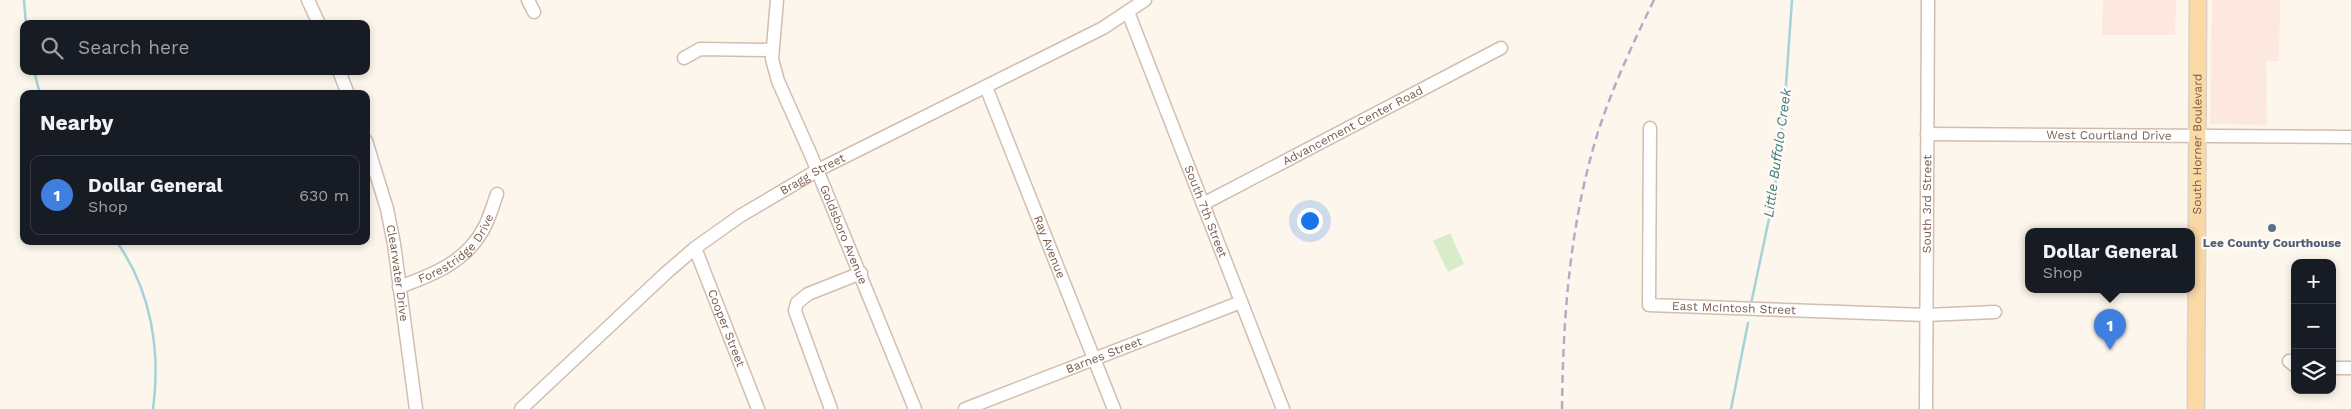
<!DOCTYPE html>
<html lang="en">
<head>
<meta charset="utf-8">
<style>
	body { margin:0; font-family:"Work Sans",sans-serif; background:#242831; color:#f1f3f6 }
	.controls { position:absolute; right:15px; bottom:15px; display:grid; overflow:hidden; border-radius:10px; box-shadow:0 2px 8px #0003 }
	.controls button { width:45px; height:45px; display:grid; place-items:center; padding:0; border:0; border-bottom:1px solid #363941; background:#171b24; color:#f1f3f6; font:25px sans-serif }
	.you { position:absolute; left:1309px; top:220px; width:18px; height:18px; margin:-12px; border:4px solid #fff; border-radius:50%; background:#1a73e8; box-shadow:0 0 0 8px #1a73e833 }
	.badge { display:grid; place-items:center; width:32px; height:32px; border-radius:50%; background:#e76f51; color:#fff; font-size:16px; font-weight:700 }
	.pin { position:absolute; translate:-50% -41px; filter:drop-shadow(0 1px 2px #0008) }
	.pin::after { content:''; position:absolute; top:26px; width:18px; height:15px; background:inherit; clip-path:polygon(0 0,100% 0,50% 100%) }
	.popup { position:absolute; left:2025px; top:228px; width:170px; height:65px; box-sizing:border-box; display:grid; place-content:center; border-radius:10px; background:#171b24; filter:drop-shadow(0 1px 4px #0005); font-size:16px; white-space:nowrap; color:#9ea1a6 }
	.popup b { font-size:19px; color:#f1f3f6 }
	.popup::after { content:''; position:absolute; left:50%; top:100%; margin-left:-10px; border:10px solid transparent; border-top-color:#171b24 }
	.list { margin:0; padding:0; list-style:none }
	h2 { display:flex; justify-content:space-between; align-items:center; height:65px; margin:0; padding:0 20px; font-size:21px }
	h2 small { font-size:16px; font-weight:400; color:#9ea1a6 }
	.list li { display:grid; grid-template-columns:32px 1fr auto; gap:15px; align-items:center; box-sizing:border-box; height:80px; margin:0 10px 10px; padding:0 10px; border:1px solid #363941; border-radius:10px }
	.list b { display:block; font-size:19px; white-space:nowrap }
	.list p { margin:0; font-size:16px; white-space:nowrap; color:#9ea1a6 }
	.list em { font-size:16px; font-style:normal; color:#9ea1a6 }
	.icon { flex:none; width:28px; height:28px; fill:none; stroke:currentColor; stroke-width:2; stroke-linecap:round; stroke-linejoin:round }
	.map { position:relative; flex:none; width:2351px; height:409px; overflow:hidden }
	.search { position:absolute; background:#171b24; box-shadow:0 2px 8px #0003; left:20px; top:20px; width:350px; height:55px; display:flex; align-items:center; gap:12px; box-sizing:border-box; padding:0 18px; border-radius:10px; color:#9ea1a6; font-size:19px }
	.panel { position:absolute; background:#171b24; box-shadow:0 2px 8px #0003; left:20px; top:90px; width:350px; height:155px; border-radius:10px }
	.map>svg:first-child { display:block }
	.commercial { fill:#fde8e0 }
	.green { fill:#d8ecc9 }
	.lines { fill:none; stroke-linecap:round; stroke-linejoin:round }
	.stream { stroke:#a5d3da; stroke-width:2.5 }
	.minor-casing { stroke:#d1beb0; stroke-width:15 }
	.major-casing { stroke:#dad1cd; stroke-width:19 }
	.minor { stroke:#fff; stroke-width:12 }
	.major { stroke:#fbd9a5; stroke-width:16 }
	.rail { stroke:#b9a8c9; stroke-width:2.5; stroke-dasharray:8 5; stroke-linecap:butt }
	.service-dot { fill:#5c6f8a; stroke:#fffaf3; stroke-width:2 }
	.labels { text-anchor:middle; stroke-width:5; stroke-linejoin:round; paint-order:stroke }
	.street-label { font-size:12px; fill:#7a5c4d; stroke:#fffaf3 }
	.service-label { font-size:12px; font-weight:bold; fill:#4e5e75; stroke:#fffaf3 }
	.water-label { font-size:14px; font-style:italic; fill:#437c86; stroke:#fffaf3 }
</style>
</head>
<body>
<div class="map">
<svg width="2351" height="409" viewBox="0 0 2351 409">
	<rect width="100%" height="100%" fill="#fdf6ec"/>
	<!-- commercial -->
	<path class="commercial" d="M2103,0H2176L2175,35H2102Z
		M2212,0H2280L2279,61H2266L2267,125L2210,124Z"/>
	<!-- green -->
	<path class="green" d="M1450,233L1464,264L1448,272L1433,241Z"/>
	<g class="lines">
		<!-- stream -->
		<path class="stream" d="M24,0L26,24
			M34,71L40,94
			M116,241C151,289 161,351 153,409
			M1751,304L1774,195L1784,113L1792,0
			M1731,409L1748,323"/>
		<!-- minor casing -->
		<g class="minor-casing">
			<g id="minor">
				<path d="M308,0L319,24"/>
				<path d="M528,0L534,12"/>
				<path id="s1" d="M777,0L772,59L778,81L811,155L915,409"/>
				<path id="s2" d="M1128,12L1283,409"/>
				<path d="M684,58L700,49L772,50"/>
				<path d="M339,71L348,94"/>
				<path id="s3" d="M986,87L1114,409"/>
				<path id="s4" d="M1650,128L1649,305L1926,315L1995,312"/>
				<path id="s5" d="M1927,134L2351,137"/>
				<path id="s6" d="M366,141L387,209L394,244L416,409"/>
				<path id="s7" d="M1203,204L1501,48"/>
				<path id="s8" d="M695,248L758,409"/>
				<path id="s9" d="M399,287C433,275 468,261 485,226C490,216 493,205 497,194"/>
				<path d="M2289,361L2295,366"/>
				<path d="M2332,368H2351"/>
				<path id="s10" d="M521,409L666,273L695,248L740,216L818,170L1103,28L1145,0"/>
				<path d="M831,409L795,311L797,303L808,294L861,273"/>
				<path id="s11" d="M965,409L1241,302"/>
				<path id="s12" d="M1926,409L1928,0"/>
			</g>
		</g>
		<!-- major casing -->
		<g class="major-casing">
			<g id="major">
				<path id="s13" d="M2196,409L2198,0"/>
			</g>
		</g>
		<!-- minor -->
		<use href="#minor" class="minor"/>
		<!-- major -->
		<use href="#major" class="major"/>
		<!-- rail -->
		<path class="rail" d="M1562,409C1563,315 1570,222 1598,132C1613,86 1633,43 1654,0"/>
	</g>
	<!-- markers -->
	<circle class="service-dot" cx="2272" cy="228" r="5"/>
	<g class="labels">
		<!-- street labels -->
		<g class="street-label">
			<text dy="4" stroke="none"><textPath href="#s7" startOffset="169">Advancement Center Road</textPath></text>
			<text dy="4" stroke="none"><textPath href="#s5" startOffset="182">West Courtland Drive</textPath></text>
			<text dy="4" stroke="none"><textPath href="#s13" startOffset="265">South Horner Boulevard</textPath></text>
			<text dy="4" stroke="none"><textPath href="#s10" startOffset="376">Bragg Street</textPath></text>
			<text dy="4" stroke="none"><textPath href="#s12" startOffset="205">South 3rd Street</textPath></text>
			<text dy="4" stroke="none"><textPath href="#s2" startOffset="214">South 7th Street</textPath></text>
			<text dy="4" stroke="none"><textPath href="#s1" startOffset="249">Goldsboro Avenue</textPath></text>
			<text dy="4" stroke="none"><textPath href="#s9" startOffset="71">Forestridge Drive</textPath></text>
			<text dy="4" stroke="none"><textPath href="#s3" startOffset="172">Ray Avenue</textPath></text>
			<text dy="4" stroke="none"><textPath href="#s6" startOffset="136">Clearwater Drive</textPath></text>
			<text dy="4" stroke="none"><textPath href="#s4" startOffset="262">East McIntosh Street</textPath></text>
			<text dy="4" stroke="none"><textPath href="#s8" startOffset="86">Cooper Street</textPath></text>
			<text dy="4" stroke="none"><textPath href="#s11" startOffset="149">Barnes Street</textPath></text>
		</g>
		<!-- service labels -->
		<g class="service-label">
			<text x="2272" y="247">Lee County Courthouse</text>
		</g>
		<!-- water labels -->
		<g class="water-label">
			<text transform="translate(1777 153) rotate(-82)" y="5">Little Buffalo Creek</text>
		</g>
	</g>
</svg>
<div class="controls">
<button>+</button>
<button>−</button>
<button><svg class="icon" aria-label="layers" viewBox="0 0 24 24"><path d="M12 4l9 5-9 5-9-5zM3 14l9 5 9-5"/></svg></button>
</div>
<div class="you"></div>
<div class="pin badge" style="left:2110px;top:350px;background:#3f7fe0">1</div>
<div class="popup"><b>Dollar General</b>Shop</div>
<div class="search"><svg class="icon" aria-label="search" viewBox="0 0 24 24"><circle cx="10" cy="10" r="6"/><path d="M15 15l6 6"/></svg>Search here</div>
<section class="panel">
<h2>Nearby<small></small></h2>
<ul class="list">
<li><span class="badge" style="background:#3f7fe0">1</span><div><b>Dollar General</b><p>Shop</p></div><em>630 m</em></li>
</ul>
</section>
</div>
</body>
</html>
